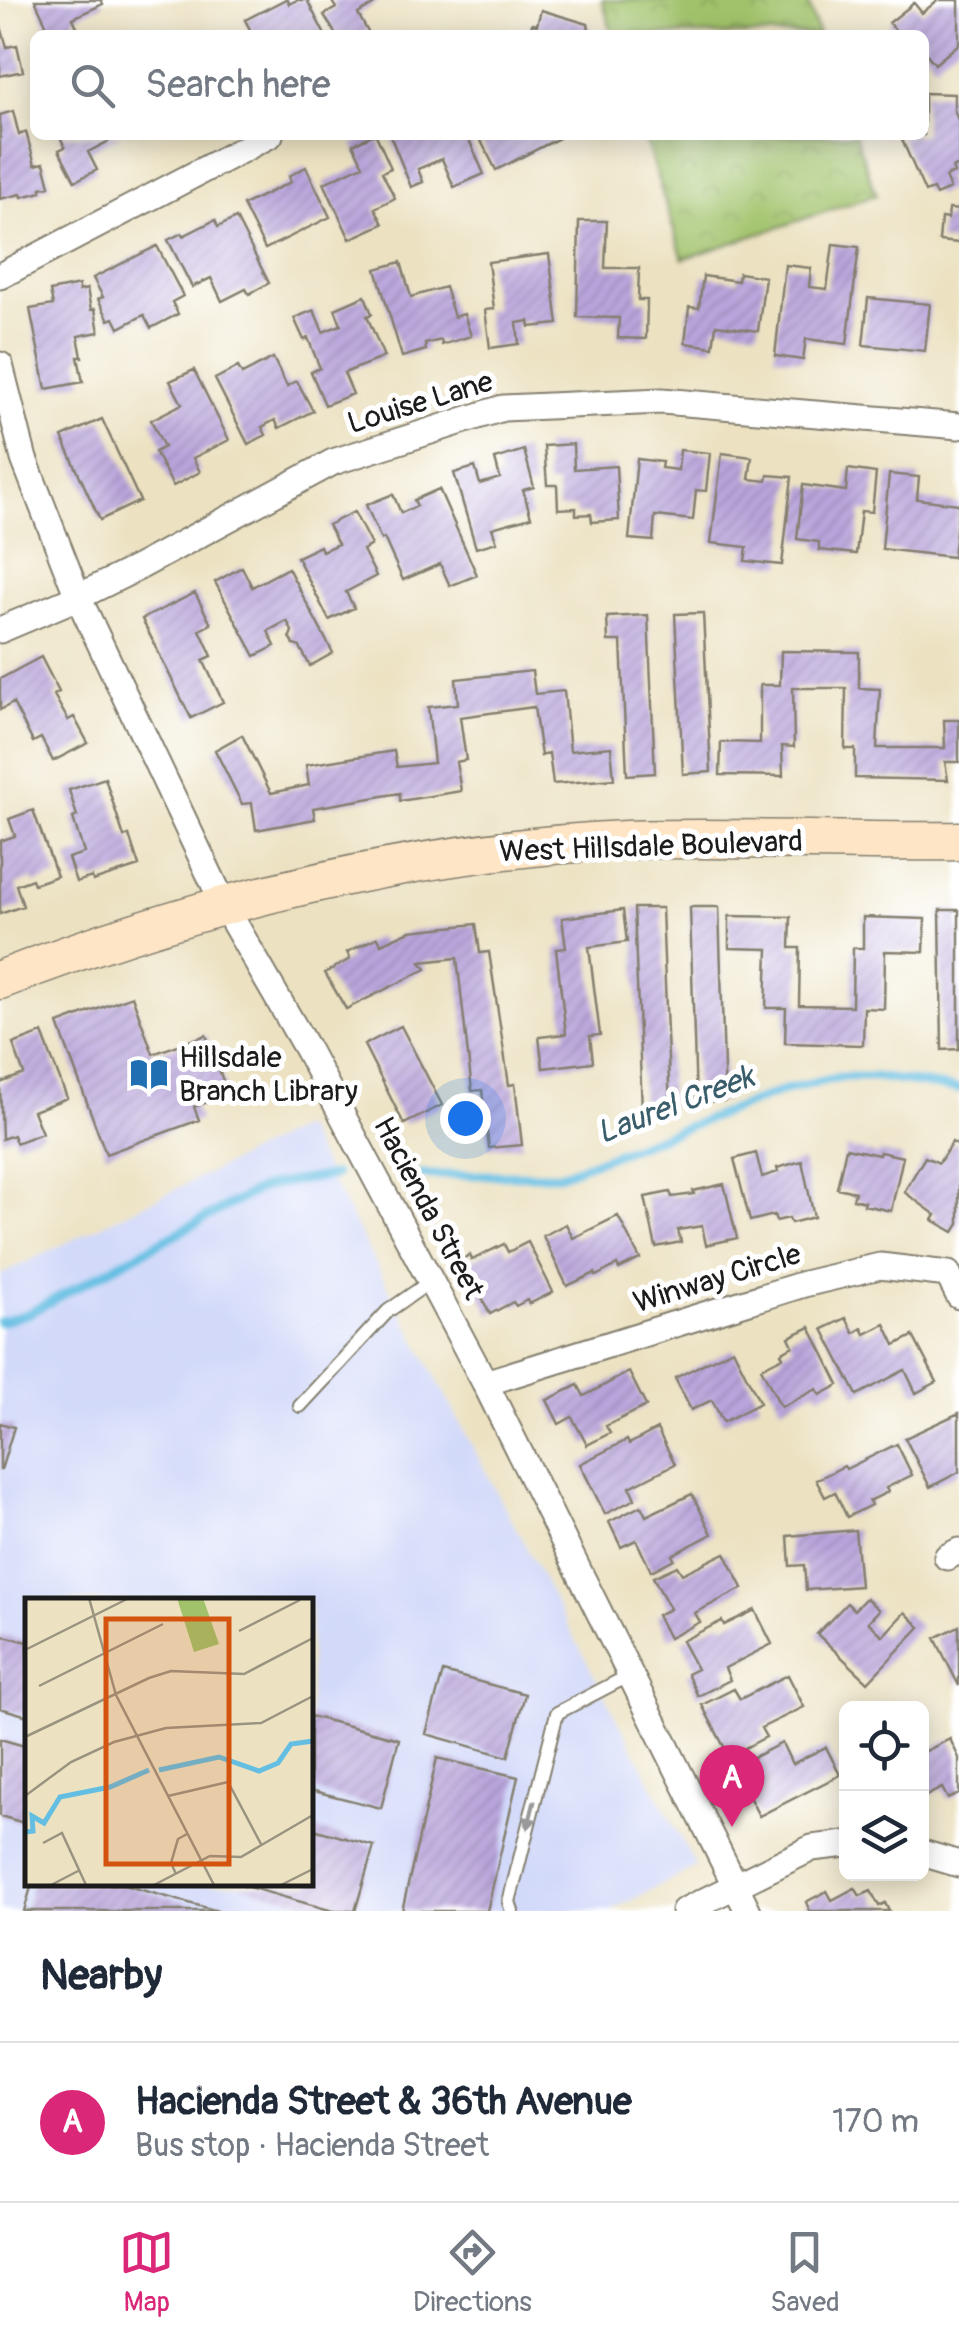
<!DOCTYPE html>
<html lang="en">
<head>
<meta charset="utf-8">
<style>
	body { margin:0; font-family:Pangolin,sans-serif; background:#f6f6f7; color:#1f2937 }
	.controls { position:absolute; right:30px; bottom:30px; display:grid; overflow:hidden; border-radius:15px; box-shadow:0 5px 25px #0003 }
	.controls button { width:90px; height:90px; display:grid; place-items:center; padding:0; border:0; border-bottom:2px solid #e0e1e3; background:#fff; color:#1f2937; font:50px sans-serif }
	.you { position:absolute; left:465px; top:1118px; width:35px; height:35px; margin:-25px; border:8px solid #fff; border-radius:50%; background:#1a73e8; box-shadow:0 0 0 15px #1a73e833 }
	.badge { display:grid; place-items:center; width:65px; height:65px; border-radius:50%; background:#db2777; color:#fff; font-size:32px; font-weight:700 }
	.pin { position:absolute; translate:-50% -82px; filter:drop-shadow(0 2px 5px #0008) }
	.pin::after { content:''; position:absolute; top:52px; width:35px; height:30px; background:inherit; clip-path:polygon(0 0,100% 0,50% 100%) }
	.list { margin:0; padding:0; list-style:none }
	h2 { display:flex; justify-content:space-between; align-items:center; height:130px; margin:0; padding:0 40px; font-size:42px }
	h2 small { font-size:32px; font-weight:400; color:#747a83 }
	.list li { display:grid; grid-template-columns:65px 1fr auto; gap:30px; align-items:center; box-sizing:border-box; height:160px; padding:0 40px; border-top:2px solid #e0e1e3 }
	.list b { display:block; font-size:38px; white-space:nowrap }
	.list p { margin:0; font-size:32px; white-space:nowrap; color:#747a83 }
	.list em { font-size:32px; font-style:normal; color:#747a83 }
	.icon { flex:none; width:55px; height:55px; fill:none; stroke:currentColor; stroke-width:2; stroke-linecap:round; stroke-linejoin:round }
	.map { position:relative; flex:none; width:959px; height:1911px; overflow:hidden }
	.search { position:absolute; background:#fff; box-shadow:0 5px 25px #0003; left:30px; right:30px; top:30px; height:110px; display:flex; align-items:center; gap:25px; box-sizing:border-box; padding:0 35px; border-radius:15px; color:#747a83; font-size:38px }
	.sheet { height:290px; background:#fff }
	nav { display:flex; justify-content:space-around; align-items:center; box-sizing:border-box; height:140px; border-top:2px solid #e0e1e3; background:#fff; font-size:28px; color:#747a83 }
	nav a { display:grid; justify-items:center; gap:5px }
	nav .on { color:#db2777 }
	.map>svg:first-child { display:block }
	.built { fill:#d2d9f9; fill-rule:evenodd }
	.park { fill:url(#park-crowns); stroke:#5e6f44; stroke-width:2.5 }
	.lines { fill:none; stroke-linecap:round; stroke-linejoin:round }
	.stream { stroke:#64bee2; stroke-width:9 }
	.building { fill:url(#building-hatch) }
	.service-casing { stroke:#847f6f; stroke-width:16 }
	.minor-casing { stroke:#847f6f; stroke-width:29 }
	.secondary-casing { stroke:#847f6f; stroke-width:41 }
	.service { stroke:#fff; stroke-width:12 }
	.minor { stroke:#fff; stroke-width:25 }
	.secondary { stroke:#fde5c5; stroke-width:38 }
	.oneway { fill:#999 }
	.labels { text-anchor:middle; stroke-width:10; stroke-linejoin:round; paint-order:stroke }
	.street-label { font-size:30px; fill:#1c1c1c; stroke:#fff }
	.poi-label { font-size:30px; fill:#1c1c1c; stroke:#fff; text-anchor:start }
	.water-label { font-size:32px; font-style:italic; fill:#395d6b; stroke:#fff }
	.inset-river { fill:none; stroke:#64bee2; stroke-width:5 }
	.inset-road { fill:none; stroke:#999380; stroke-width:2.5 }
	.view { fill:#d4530e; fill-opacity:0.15; stroke:#d4530e; stroke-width:5 }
	.inset-edge { fill:none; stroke:#1c1c1c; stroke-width:5 }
</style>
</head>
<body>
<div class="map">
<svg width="959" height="1911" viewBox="0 0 959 1911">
	<defs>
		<pattern id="park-crowns" width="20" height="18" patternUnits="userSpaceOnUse" patternTransform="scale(2.5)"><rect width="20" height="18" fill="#a1c26b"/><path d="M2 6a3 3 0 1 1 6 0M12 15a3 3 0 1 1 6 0" fill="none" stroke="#8aa65c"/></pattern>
		<pattern id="building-hatch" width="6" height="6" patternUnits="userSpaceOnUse" patternTransform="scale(2.5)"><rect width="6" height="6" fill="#b9a5db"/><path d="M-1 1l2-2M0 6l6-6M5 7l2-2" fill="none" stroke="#9e8dbb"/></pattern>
	</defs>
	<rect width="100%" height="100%" fill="#fff"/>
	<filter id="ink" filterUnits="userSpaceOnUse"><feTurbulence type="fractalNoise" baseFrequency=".01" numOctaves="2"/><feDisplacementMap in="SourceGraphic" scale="20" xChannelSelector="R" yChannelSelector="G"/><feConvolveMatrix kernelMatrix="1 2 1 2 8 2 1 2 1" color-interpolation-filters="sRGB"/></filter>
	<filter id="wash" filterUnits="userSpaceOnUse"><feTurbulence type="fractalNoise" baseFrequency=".0048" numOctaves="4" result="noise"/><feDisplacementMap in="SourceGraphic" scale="40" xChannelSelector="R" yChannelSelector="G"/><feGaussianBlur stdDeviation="2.25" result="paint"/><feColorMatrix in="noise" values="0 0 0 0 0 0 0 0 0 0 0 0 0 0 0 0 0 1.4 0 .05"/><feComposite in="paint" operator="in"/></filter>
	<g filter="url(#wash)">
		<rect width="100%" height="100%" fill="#ece2c2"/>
		<!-- built -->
		<path class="built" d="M303,1127L696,1867L610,1911H0V1275ZM28,1601H310V1884H28Z"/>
		<!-- park -->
		<path class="park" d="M602,0H807L819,35H613Z
			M644,135H855L876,195L683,259Z"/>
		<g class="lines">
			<!-- stream -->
			<path class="stream" d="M409,1175H559L785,1090L840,1077H876L959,1089
				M0,1322L27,1314L259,1189L276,1184L335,1175"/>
		</g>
		<g id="blocks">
			<!-- building -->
			<path class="building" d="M35,0H101L103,4L73,18L80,34L51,35Z
				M284,0H288L289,4L297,0H307L325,35H253L245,20Z
				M331,0H381L358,14L368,32L363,35H336L324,15L336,8Z
				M938,0H959V44L935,64L924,51V35H900L889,23L914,3L922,13Z
				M541,10L588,24L590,35H536L530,33L532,24L537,25Z
				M0,23L7,47L17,45L23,71L0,76Z
				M924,93L954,94V110L959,122V165L952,168L954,173L945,177L950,189L936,195L933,189L925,192L900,135H924Z
				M13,111L19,135L26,132L35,165L44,163L50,186L41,188V192L22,197L21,194L0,199V115Z
				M59,135H121L88,152L97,170L75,181L59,150L65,147Z
				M372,135H376L391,168L382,172L395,198L375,208L383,224L350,239L324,183L363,165L353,144Z
				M390,135H467L484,174L454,187L442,159L418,169L423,182L411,187Z
				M482,135H558L559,138L496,170L480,139L483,138Z
				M306,167L330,217L265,249L243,205L291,182L289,176Z
				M949,209L959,210V243L939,241L941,218L948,219Z
				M236,218L269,283L249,294L246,289L222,301L211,278L192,287L168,240L182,233L183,236L215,220L218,227Z
				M579,221H607L605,268H639L638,300H647L646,339L618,338L619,318L577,317Z
				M833,244L859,247L847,344L806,339L803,360L775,356L785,265L811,268L809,287L827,289Z
				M157,246L183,296L172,302L178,314L151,328L144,315L119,328L114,318L109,320L98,299L103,297L93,278Z
				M549,254L558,324L530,327L529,321L517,323L519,344L490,348L485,310L494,309L488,262Z
				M401,262L411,297L445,287L454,317L464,314L471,336L442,345L441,340L425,344L426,350L402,357L376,269Z
				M739,273L765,277L758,331L716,325L713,347L685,343L689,307L699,308L703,276L738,281Z
				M79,285V291L87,289L91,310L95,309L99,332L78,336L82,357H78L83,382L46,389L30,309L53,305L50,291Z
				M365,296L372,314L367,316L384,357L344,373L353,394L325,405L311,372L320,368L308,338L304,340L294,318L314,310L323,332L341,325L335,309Z
				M868,298L930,304L925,351L863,345Z
				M273,358L287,386L297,381L313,411L279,428L275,420L262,427L266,435L248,444L215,379L238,367L242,374Z
				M194,370L229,440L193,458L200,472L173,486L155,452L164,447L151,420L182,404L170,381Z
				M102,419L140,501L100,520L62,437Z
				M573,444L574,469L616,466L619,520L592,522L591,514L576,515V508L558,509L557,485H547L544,446Z
				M524,450L534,487L523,490L531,517L492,528L497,542L476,548L454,473L475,467L480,484L500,478L495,459Z
				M680,450L710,453L706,491L696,490L693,520L655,516L653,541L629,539L637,459L662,462L661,468L678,470Z
				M722,453L752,457L749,479L767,481L768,475L792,477L782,565L745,561L747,547L711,543Z
				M848,469L876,473L872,512L861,511L856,554L819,550V542L797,539L803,485L846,491Z
				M889,474L919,477L917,499L959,504L953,557L882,549Z
				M439,489L477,575L450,586L440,564L403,580L384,538L381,540L366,505L393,494L401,513L417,506L414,500Z
				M354,512L371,545L363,550L376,576L346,592L354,608L329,620L297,557L320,546L322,551L338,544L328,525Z
				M242,567L252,587L288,568L333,653L310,666L300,647L294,645L290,637L292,631L287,621L268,631L275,646L255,656L215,582Z
				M195,593L211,624L200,630L212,656L203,660L223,702L191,718L142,619Z
				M703,613L711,772L683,774L675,614Z
				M648,615L655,773L627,775L621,641H608L607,617Z
				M781,651L859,652V688L880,689L877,748H945L944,720H959V762H945L948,780L855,778V749H845L846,688H793L794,747L782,746L783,776L720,775L721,742L760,743V685H780Z
				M41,657L59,692L54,695L68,720L74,717L88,743L53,761L41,738L33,742L13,703L0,710V679Z
				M532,671L535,694L564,691L570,751L611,747L614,779L553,784L549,753L541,756L534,707L460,717L466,760L456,762L461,791L400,801V793L313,808L315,819L256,830L252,803L242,804L215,750L242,735L271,793L309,785L306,765L394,751L397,767L434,763L428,707L458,704L456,679Z
				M105,778L124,837L129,835L139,866L93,881L92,877L76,882L68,858L84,853L73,818L77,816L69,790Z
				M33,810L57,876L34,884L32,879L16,885L23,906L0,914V841L15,836L9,819Z
				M690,907H719L725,1101L696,1102Z
				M634,908H662L670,1109L642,1110Z
				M623,910L627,942L589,947L600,1035L590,1036L593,1062L543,1068L539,1037L566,1034L556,949L566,948L562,918Z
				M940,910H959V1049L942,1050Z
				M729,916L791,917L790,948H800L799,1005L852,1006L853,948H863V917L925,919L924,952L885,951L884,1009L864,1008L863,1045L785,1043L786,1008H766L768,949L729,948Z
				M476,924L480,953L489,952L509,1085L515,1084L522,1145L489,1148L482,1090L472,1091L457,958L421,962L426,969L346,1009L325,973L350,959L347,952L378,937L381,944L410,931Z
				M132,996L153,1054L206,1035L228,1094L194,1107L199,1120L106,1154L58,1024Z
				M401,1026L442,1105L404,1124L364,1045Z
				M42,1033L67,1098L33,1111L42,1133L16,1143L13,1135L2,1139L0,1083L24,1074L13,1044Z
				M952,1142L959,1146V1224L954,1232L933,1220L936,1215L904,1192L925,1157L939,1163Z
				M846,1148L879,1155L880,1152L903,1157L891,1211L864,1205L865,1202L853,1199L855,1192L837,1188Z
				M756,1153L762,1177L778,1172L777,1168L802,1161L814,1217L791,1223L789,1218L776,1221L774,1215L750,1221L734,1159Z
				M724,1184L737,1238L706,1245L702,1226L678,1230L681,1242L656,1247L645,1197L670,1192L672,1197L694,1194L693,1191Z
				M618,1216L640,1259L619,1269L617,1265L596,1276L595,1273L567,1286L543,1236L566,1224L573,1238Z
				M528,1242L553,1292L529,1304L527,1300L516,1306L513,1302L490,1314L462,1259L470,1255L472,1260L504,1244L508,1252Z
				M846,1318L854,1333L862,1328L865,1334L885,1324L895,1345L913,1336L937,1382L916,1393L905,1370L857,1395L823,1329Z
				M810,1327L839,1385L820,1395L817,1389L781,1407L761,1368L783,1357L781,1353L793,1346L789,1337Z
				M733,1349L760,1403L723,1422L712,1400L691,1410L675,1378Z
				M629,1372L646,1406L606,1426L610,1433L587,1445L572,1417L559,1424L547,1400L578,1385L584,1396Z
				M959,1413V1472L930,1487L905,1438Z
				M0,1423L14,1427L1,1470H0Z
				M657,1429L675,1464L630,1487L635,1499L605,1514L580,1464L627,1440L629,1444Z
				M897,1444L912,1475L886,1488L888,1492L869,1501L871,1505L847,1517L835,1492L825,1497L816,1480L844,1466L846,1469Z
				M692,1494L712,1534L672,1555L674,1559L651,1571L636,1540L621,1547L609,1522L641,1506L646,1516Z
				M855,1530L860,1586L806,1590L804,1565L790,1566L788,1536Z
				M725,1553L743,1588L695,1613L700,1622L669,1638L657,1615L670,1609L653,1577L677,1566L682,1574Z
				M866,1598L879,1610L868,1622L883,1636L905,1612L920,1627L868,1682L817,1634L847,1603L854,1610Z
				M755,1610L772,1644L725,1668L730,1680L698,1696L687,1674L697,1669L682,1641L722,1621L724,1625Z
				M959,1626V1686L935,1638Z
				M0,1635L28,1642V1716L0,1708Z
				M443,1672L525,1694L508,1757L426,1734Z
				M788,1675L804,1707L761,1728L766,1737L729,1756L702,1705L734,1689L740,1699Z
				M310,1716L399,1739L381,1808L310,1790Z
				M0,1739L28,1747V1824L0,1816Z
				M950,1739L959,1758V1794L948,1799L942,1788L922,1798V1753Z
				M782,1743L792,1764L826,1747L840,1775L759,1816L734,1767Z
				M437,1758L518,1777L487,1911H402Z
				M310,1828L374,1846L355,1911H333L241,1885L310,1884Z
				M32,1884H120L218,1911H24Z
				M855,1888L860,1896L871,1891L879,1906L885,1903L889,1911H810L806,1902L827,1891L832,1900Z"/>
		</g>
	</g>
	<g filter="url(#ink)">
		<use href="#blocks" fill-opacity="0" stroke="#847f6f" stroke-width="2.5"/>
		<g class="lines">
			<!-- service casing -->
			<g class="service-casing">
				<path id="service" d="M300,1406L388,1311L431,1281
					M512,1911L509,1902L557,1713L630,1675"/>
			</g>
			<!-- minor casing -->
			<g class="minor-casing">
				<path id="minor" d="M0,276L270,135
					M0,365L24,459L78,597L225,907L308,1051L485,1383L748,1911
					M0,630L78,597L139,567L333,462L503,408L662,401L959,426
					M485,1383L804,1284L880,1266L948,1274L959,1296
					M947,1557L959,1551
					M922,1853L959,1864
					M684,1911L812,1848L846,1844"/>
			</g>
			<!-- secondary casing -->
			<g class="secondary-casing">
				<path id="secondary" d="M0,980C199,903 412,850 626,840C737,836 848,843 959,841"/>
			</g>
			<!-- service -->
			<use href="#service" class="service"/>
			<!-- minor -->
			<use href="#minor" class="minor"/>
			<!-- secondary -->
			<use href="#secondary" class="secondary"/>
		</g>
		<!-- one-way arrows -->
		<defs><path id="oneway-solid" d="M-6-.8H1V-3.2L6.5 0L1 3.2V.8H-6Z" transform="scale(2.5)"/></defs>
		<use class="oneway" href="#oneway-solid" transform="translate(531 1815) rotate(104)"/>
	</g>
	<!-- icons -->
	<defs>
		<g id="library-bare" transform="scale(3)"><path d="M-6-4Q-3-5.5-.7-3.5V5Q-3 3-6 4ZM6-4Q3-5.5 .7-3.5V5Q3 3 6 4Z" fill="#1f6fb2" stroke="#fff" stroke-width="2.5" paint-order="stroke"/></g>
	</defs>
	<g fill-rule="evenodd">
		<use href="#library-bare" x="149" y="1074"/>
	</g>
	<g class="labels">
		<!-- street labels -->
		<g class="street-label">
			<text transform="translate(420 402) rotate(-17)" y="10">Louise Lane</text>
			<text transform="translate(651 846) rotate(-2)" y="10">West Hillsdale Boulevard</text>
			<text transform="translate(429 1208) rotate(62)" y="10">Hacienda Street</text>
			<text transform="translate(717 1278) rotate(-17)" y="10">Winway Circle</text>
		</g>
		<!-- poi labels -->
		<g class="poi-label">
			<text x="179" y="1067">Hillsdale<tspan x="179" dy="34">Branch Library</tspan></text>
		</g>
		<!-- water labels -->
		<g class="water-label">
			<text transform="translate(675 1104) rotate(-21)" y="11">Laurel Creek</text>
		</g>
	</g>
	<!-- overview -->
	<g transform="translate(25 1598)">
		<rect width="288" height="288" fill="#ece2c2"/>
		<path d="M152,0H178L194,46L169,54Z" fill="#a1c26b"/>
		<path class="inset-river" d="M134,172L194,159L234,173L253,165L266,146L288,143M0,234L8,233L7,218L19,225L35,199L85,189L124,172"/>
		<path class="inset-road" d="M64,0L91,97L189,287M214,33L275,2M2,51L104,0M14,88L138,26M0,139L124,80L146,73L219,76L288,40M0,198L46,164L89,144L141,130L236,125L288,98M143,198L203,184L237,248M18,245L37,235L61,287M151,276L146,265L153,241L162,236M26,287L55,272M129,287L185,258L216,259L288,217M256,287L288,271"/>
		<path class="view" d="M81,21H204V266H81Z"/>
		<rect width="288" height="288" class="inset-edge"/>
	</g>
</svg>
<div class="controls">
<button><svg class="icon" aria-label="locate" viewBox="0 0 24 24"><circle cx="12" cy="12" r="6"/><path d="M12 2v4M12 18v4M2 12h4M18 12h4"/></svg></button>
<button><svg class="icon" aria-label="layers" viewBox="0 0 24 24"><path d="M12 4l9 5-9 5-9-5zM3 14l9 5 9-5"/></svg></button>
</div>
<div class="you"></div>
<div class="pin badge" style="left:732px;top:1827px">A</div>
<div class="search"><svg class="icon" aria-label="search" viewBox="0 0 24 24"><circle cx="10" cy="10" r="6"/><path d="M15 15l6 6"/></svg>Search here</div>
</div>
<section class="sheet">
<h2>Nearby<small></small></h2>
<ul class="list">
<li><span class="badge">A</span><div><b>Hacienda Street &amp; 36th Avenue</b><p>Bus stop · Hacienda Street</p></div><em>170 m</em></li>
</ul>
</section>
<nav>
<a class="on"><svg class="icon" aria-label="map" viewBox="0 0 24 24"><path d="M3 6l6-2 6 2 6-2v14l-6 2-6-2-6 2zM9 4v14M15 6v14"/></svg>Map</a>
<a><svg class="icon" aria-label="directions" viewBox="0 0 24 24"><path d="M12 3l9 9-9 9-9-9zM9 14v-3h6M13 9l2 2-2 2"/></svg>Directions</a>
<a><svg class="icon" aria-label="saved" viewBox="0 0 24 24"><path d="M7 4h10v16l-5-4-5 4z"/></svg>Saved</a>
</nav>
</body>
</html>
